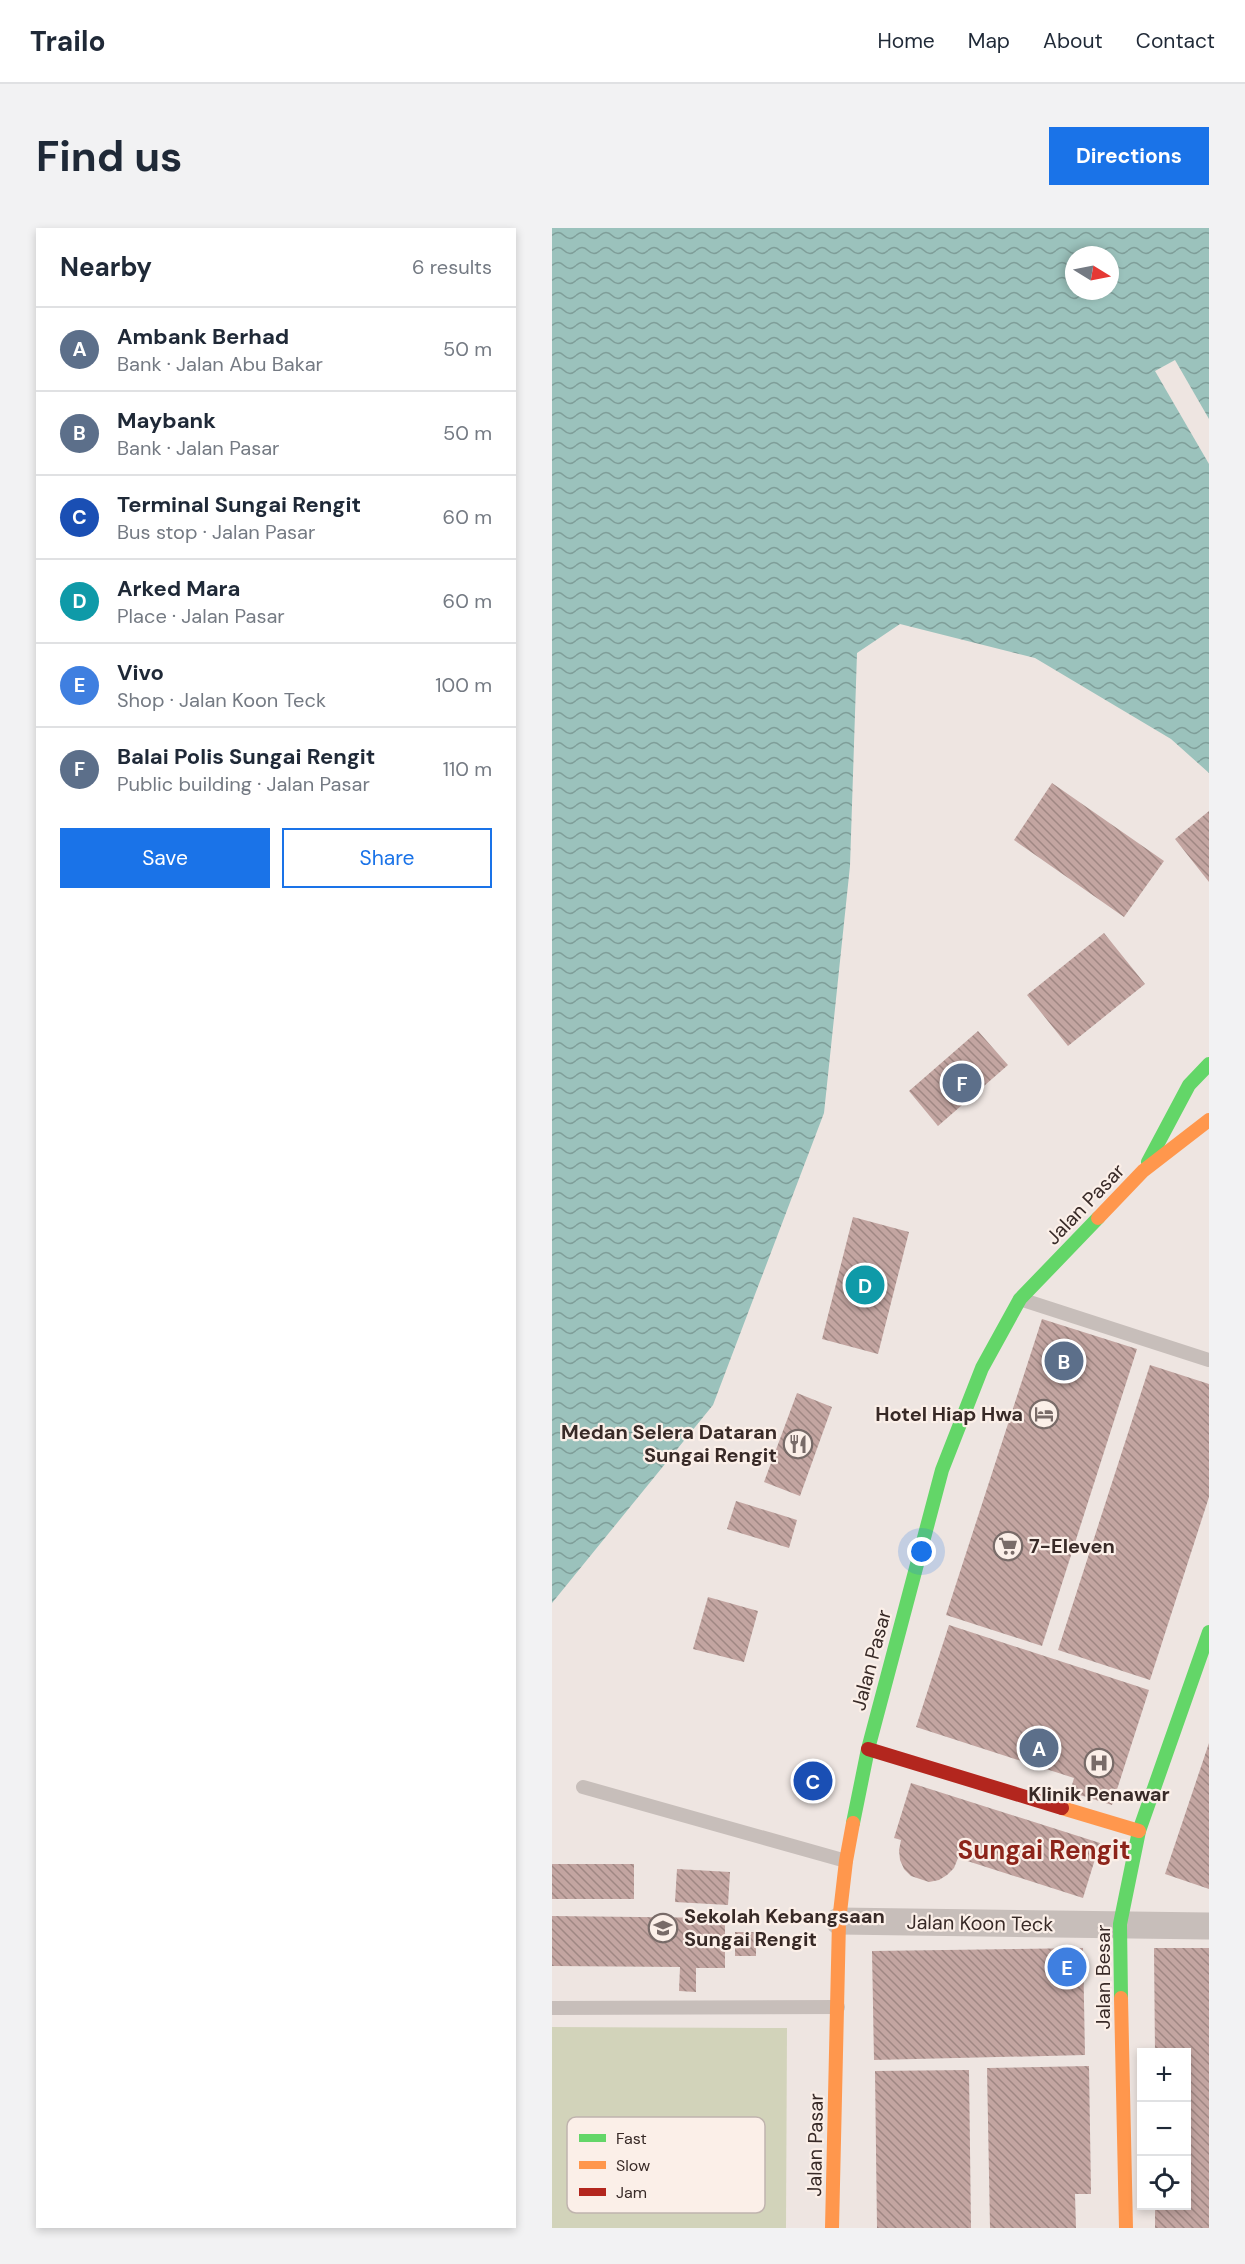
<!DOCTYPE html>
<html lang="en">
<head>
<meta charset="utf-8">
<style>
	body { margin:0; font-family:"DM Sans",sans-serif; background:#f2f2f3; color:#1f2937 }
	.controls { position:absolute; right:18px; bottom:18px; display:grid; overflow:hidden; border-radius:0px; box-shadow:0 3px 9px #0003 }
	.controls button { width:54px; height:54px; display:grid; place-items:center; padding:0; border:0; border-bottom:2px solid #e0e1e3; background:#fff; color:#1f2937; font:30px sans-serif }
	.compass { position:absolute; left:513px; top:18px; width:54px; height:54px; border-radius:50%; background:#fff; box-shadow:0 3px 9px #0003; rotate:100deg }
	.you { position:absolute; left:370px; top:1324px; width:21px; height:21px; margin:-15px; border:4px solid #fff; border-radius:50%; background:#1a73e8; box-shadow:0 0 0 9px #1a73e833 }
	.badge { display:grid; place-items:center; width:39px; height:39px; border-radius:50%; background:#1a73e8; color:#fff; font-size:20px; font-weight:700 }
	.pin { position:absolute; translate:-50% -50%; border:3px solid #fff; box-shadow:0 2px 6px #0006 }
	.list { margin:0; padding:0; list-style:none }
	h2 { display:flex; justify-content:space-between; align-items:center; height:78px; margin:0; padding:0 24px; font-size:26px }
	h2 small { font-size:20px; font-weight:400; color:#747a83 }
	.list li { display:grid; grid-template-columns:39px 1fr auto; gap:18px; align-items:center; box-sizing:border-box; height:84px; padding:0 24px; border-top:2px solid #e0e1e3 }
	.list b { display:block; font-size:22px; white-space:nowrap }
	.list p { margin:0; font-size:20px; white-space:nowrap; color:#747a83 }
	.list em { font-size:20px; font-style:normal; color:#747a83 }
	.actions { display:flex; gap:12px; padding:18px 24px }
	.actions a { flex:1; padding:14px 0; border:2px solid #1a73e8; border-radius:0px; text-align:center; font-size:21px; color:#1a73e8 }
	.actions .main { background:#1a73e8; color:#fff }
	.icon { flex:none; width:33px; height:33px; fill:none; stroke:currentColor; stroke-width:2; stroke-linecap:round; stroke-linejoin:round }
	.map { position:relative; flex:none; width:657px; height:2000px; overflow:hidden; border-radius:0px }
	header { display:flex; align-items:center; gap:36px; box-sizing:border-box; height:84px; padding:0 30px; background:#fff; border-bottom:2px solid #e0e1e3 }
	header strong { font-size:28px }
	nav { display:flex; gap:33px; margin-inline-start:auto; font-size:21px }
	.intro { display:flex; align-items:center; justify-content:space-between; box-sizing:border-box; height:144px; padding:0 36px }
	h1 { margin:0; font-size:42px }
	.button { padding:15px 27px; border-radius:0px; background:#1a73e8; color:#fff; font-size:21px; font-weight:700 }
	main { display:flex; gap:36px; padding:0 36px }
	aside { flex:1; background:#fff; border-radius:0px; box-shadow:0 3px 9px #0003 }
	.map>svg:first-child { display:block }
	.grass { fill:#d2d3ba }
	.water { fill:url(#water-waves); fill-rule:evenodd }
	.pier { fill:#eee5e1 }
	.building { fill:url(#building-back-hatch) }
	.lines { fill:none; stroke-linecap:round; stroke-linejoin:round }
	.lane { stroke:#c7beba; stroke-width:14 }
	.street { stroke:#c7beba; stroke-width:27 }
	.fast { stroke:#63d668; stroke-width:14 }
	.slow { stroke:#ff974d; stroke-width:14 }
	.jam { stroke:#b3261e; stroke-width:14 }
	.labels { text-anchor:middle; stroke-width:4.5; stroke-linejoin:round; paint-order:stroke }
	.street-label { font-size:20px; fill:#382a27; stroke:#fbefe8 }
	.poi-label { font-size:20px; font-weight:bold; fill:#382a27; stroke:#fbefe8; text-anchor:end }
	.district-label { font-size:26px; font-weight:bold; fill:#8d241a; stroke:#fbefe8 }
	.key { fill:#fbefe8; stroke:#c0b4ae; stroke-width:1.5 }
	.key-label { font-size:16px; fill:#382a27 }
</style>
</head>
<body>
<header>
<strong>Trailo</strong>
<nav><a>Home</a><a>Map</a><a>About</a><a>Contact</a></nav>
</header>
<div class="intro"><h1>Find us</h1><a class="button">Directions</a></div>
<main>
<aside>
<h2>Nearby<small>6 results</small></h2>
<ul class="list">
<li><span class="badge" style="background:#5c6f8a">A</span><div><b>Ambank Berhad</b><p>Bank · Jalan Abu Bakar</p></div><em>50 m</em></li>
<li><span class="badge" style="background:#5c6f8a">B</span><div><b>Maybank</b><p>Bank · Jalan Pasar</p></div><em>50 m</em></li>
<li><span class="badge" style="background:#1a4fb4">C</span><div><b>Terminal Sungai Rengit</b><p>Bus stop · Jalan Pasar</p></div><em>60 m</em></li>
<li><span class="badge" style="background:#0f9aa8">D</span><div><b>Arked Mara</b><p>Place · Jalan Pasar</p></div><em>60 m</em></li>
<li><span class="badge" style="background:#3f7fe0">E</span><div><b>Vivo</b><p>Shop · Jalan Koon Teck</p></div><em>100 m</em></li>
<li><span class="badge" style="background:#5c6f8a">F</span><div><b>Balai Polis Sungai Rengit</b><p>Public building · Jalan Pasar</p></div><em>110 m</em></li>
</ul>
<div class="actions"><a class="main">Save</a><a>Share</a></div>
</aside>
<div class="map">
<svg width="657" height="2000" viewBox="0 0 657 2000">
	<defs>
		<pattern id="water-waves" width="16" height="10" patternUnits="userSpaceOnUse" patternTransform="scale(1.5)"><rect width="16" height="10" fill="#9bc2bc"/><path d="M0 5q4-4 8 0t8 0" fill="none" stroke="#7f9e99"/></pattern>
		<pattern id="building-back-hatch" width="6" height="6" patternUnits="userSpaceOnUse" patternTransform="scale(1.5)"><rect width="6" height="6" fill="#c3a5a1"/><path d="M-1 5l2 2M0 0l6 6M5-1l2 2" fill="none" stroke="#9f8783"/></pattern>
	</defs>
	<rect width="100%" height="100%" fill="#eee5e1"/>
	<!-- grass -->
	<path class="grass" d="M0,1799L235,1800L234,2000H0Z"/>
	<!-- water -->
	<path class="water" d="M0,0H657V545L619,511L483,430L348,396L305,425L298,638L272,885L161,1177L0,1375ZM522,27H558V63H522Z"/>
	<!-- pier -->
	<path class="pier" d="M623,132L657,191V236L603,143Z"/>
	<!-- building -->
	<path class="building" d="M500,555L612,633L572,689L462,612Z
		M657,583V654L623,611Z
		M552,705L593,756L516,818L475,767Z
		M426,803L456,837L386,898L357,863Z
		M301,989L357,1004L326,1126L270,1111Z
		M490,1091L585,1121L490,1418L394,1387Z
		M598,1137L657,1156V1269L598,1452L506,1422Z
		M245,1165L280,1179L248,1268L212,1254Z
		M184,1273L245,1292L237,1320L175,1301Z
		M156,1369L206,1383L192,1434L141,1421Z
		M397,1397L597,1462L560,1577L518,1564L522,1550L364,1499Z
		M657,1515V1661L613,1646Z
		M359,1555L548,1615L531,1670L406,1630L402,1640L395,1647L387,1652L377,1654L359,1648L352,1641L348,1632L347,1622L349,1612L342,1610Z
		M0,1636H82V1671H0Z
		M125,1641L178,1644L176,1677L123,1674Z
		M0,1688L173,1690V1740H144V1764L127,1763L128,1739L0,1738Z
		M183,1704H204V1728H183Z
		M531,1720L533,1827L322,1832L320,1723Z
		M602,1720H657V2000H603V1978H634V1824H603Z
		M537,1838L539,1966H523L524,2000H438L435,1840Z
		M417,1842L419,2000H325L323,1843Z"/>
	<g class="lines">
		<!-- lane -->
		<path class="lane" d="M468,1071L657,1132
			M31,1559L294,1633
			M0,1780L286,1779"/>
		<!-- street -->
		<path class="street" d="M287,1693L657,1698"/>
		<!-- fast -->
		<path class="fast" d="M596,934L637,857L657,836
			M301,1595L316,1521L390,1242L430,1140L468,1071L546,990
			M569,1770L568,1696L587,1603L657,1404"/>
		<!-- slow -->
		<path class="slow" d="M546,990L591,943L657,892
			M510,1580L587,1603
			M569,1770L574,2000
			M280,2000L287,1693L294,1633L301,1595"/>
		<!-- jam -->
		<path class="jam" d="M316,1521L510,1580"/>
	</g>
	<!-- icons -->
	<defs>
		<g id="hotel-ring" transform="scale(1.5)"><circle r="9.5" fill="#fbefe8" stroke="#786b68" stroke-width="1.5"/><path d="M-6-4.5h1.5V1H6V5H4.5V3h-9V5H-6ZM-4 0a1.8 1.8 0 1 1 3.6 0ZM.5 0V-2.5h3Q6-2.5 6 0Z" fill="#786b68"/></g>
		<g id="restaurant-ring" transform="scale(1.5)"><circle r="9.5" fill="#fbefe8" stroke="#786b68" stroke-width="1.5"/><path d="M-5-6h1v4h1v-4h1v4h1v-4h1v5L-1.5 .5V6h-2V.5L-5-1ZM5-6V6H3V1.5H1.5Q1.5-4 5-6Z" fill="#786b68"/></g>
		<g id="supermarket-ring" transform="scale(1.5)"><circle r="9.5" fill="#fbefe8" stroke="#786b68" stroke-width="1.5"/><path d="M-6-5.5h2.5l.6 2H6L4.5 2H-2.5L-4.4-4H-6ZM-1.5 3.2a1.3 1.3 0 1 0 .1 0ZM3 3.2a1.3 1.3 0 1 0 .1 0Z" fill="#786b68"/></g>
		<g id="hospital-ring" transform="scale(1.5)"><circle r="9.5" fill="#fbefe8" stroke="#786b68" stroke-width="1.5"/><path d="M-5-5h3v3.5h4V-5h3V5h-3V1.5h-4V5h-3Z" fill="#786b68"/></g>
		<g id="school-ring" transform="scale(1.5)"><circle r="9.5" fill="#fbefe8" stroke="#786b68" stroke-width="1.5"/><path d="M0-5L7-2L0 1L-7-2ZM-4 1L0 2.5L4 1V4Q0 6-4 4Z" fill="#786b68"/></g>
	</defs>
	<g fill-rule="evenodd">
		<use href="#hotel-ring" x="492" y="1186"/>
		<use href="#restaurant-ring" x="246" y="1216"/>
		<use href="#supermarket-ring" x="456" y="1318"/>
		<use href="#hospital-ring" x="547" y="1535"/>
		<use href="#school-ring" x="111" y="1700"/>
	</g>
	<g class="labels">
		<!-- street labels -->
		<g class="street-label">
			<text transform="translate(533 976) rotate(-46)" y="7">Jalan Pasar</text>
			<text transform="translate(319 1432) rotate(-75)" y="7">Jalan Pasar</text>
			<text transform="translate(428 1695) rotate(1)" y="7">Jalan Koon Teck</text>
			<text transform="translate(551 1749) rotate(-90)" y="7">Jalan Besar</text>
			<text transform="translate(263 1917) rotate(-89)" y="7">Jalan Pasar</text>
		</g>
		<!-- poi labels -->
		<g class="poi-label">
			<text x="471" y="1193">Hotel Hiap Hwa</text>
			<text x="225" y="1211">Medan Selera Dataran<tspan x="225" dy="23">Sungai Rengit</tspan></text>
			<text x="477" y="1325" text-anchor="start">7-Eleven</text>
			<text x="547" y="1573" text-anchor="middle">Klinik Penawar</text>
			<text x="132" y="1695" text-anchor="start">Sekolah Kebangsaan<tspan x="132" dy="23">Sungai Rengit</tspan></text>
		</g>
		<!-- district labels -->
		<g class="district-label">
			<text x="492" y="1631">Sungai Rengit</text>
		</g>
	</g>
	<!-- legend -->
	<rect x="15" y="1889" width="198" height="96" rx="9" class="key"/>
	<rect x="27" y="1906" width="27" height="8" fill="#63d668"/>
	<rect x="27" y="1933" width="27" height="8" fill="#ff974d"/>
	<rect x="27" y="1960" width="27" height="8" fill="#b3261e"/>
	<g class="key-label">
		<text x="64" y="1916">Fast</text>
		<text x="64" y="1943">Slow</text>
		<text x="64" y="1970">Jam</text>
	</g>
</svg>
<div class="controls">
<button>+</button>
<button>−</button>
<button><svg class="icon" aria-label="locate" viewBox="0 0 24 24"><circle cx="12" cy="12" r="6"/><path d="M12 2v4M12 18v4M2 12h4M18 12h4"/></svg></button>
</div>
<svg class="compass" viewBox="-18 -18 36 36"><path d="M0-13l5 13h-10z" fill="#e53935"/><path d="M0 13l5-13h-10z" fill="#747a83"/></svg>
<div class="you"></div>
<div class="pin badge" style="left:487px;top:1520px;background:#5c6f8a">A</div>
<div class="pin badge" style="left:512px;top:1133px;background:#5c6f8a">B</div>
<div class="pin badge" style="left:261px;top:1553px;background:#1a4fb4">C</div>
<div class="pin badge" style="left:313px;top:1057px;background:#0f9aa8">D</div>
<div class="pin badge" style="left:515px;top:1739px;background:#3f7fe0">E</div>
<div class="pin badge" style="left:410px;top:855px;background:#5c6f8a">F</div>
</div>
</main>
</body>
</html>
